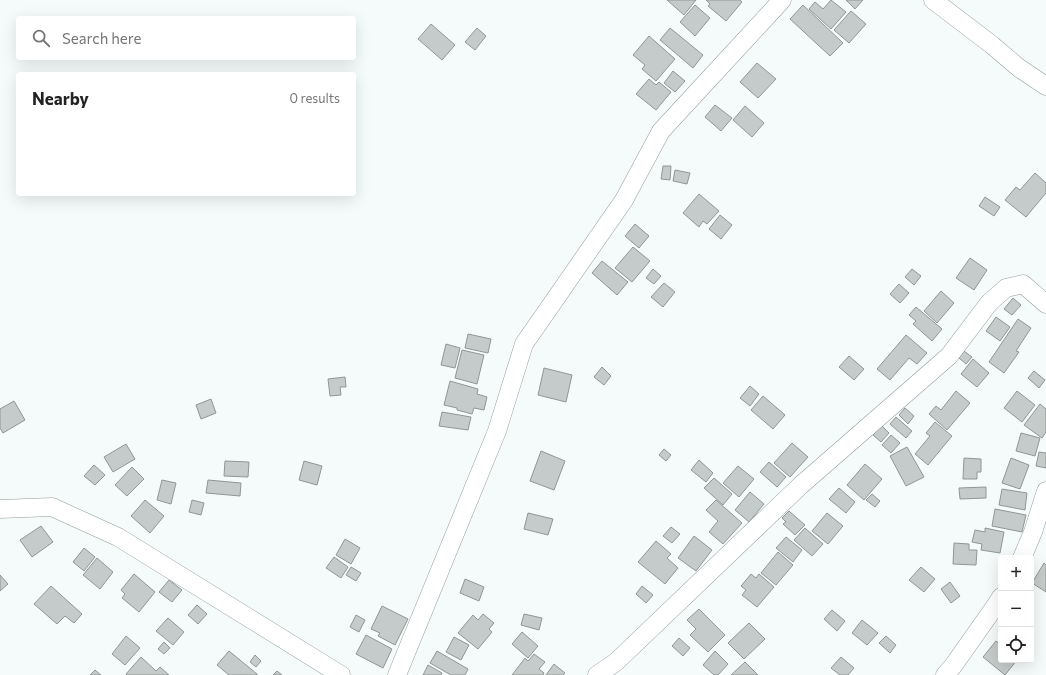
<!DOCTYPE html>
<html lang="en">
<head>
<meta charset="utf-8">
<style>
	body { margin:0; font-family:Commissioner,sans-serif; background:#f2f2f2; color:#222 }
	.controls { position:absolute; right:12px; bottom:12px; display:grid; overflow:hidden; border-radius:4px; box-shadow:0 4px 16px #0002 }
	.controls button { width:36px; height:36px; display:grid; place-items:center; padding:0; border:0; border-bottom:1px solid #e0e0e0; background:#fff; color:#222; font:20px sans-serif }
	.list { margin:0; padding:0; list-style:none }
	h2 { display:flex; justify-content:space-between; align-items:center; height:52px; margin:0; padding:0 16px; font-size:17px }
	h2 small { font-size:13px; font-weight:400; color:#767676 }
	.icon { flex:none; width:22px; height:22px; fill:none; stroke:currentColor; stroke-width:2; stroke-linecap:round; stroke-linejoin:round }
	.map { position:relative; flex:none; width:1046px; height:675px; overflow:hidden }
	.search { position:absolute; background:#fff; box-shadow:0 4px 16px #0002; left:16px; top:16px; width:340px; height:44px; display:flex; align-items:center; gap:10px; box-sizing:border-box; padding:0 14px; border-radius:4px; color:#767676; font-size:15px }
	.panel { position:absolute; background:#fff; box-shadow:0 4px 16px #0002; left:16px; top:72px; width:340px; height:124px; border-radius:4px }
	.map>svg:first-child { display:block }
	.building { fill:#c5cbca; stroke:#909695 }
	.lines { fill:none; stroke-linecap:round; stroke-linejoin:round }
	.minor-casing { stroke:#969c9b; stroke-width:19 }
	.minor { stroke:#fff; stroke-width:18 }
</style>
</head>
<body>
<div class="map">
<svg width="1046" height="675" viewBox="0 0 1046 675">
	<rect width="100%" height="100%" fill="#f4fbfa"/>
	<!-- building -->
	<path class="building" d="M667,0H696L684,15Z
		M706,0H740L742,2L726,21L708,6L710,4Z
		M831,0L846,12L831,29L809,9L815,2L823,9Z
		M846,0H863L855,9Z
		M695,5L710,18L695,36L680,22Z
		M803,5L843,43L830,56L790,19Z
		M851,11L866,24L849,43L834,30Z
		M431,24L455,45L442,60L418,39Z
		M477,28L486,36L475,50L465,42Z
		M670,28L703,55L693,68L660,40Z
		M649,36L675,59L656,81L642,69L645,65L633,55Z
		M757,63L776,79L758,98L740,82Z
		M673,71L685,81L675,92L664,83Z
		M649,79L656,85L659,82L671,92L656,110L636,94Z
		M715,105L732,118L721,131L705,117Z
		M745,106L764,123L752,137L733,120Z
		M663,166H671L670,180L661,179Z
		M675,170L690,173L687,184L673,181Z
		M1035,173L1046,183V193L1026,217L1005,200L1016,187L1020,190Z
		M699,194L719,211L707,224L703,221L699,227L683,213Z
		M985,197L1000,207L994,216L979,206Z
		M720,215L732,225L721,239L709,229Z
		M635,224L649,236L639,248L625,236Z
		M633,247L650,261L632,282L615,268Z
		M970,258L987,270L974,290L956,278Z
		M602,261L628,282L617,295L592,273Z
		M653,269L661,276L654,284L646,278Z
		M912,269L921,276L914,285L905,277Z
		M664,283L675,292L663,307L651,297Z
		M899,284L909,293L900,303L890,294Z
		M941,291L954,303L937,323L924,311Z
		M1013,298L1021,305L1012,315L1004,309Z
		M916,307L942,329L932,341L913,324L916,321L909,315Z
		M996,317L1010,327L1000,341L986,331Z
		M1018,319L1031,328L1016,351L1019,352L1004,373L989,362Z
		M468,334L491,339L488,353L465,348Z
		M906,335L927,353L917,364L909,358L890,380L877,369Z
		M446,344L460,348L455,368L441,365Z
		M462,350L484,355L477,384L455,378Z
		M964,351L972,357L966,364L959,358Z
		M849,356L864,369L854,380L839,367Z
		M973,359L989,373L977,387L961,374Z
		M602,367L611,376L604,385L594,377Z
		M544,368L572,375L566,402L538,395Z
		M1034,371L1045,380L1039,388L1028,378Z
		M345,377L346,387H340L341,395L330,396L328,379Z
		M450,381L478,389L477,394L487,397L484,410L474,408L472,414L457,410V408L444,405Z
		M750,386L759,394L750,406L740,398Z
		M956,391L970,403L947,430L929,414L936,406L941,410Z
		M1017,391L1035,405L1022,422L1004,408Z
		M763,396L785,415L773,429L751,410Z
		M211,399L216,413L201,419L196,405Z
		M14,401L25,420L3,433L0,428V409Z
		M1040,404L1046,409V432L1042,438L1024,425Z
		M905,408L914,416L908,424L899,415Z
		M442,412L471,417L468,430L439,426Z
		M896,417L912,431L906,438L890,424Z
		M935,422L952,436L928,465L915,454L930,436L926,433Z
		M881,425L889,433L881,442L873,435Z
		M1021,433L1040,438L1035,456L1016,451Z
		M891,435L900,443L891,453L882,445Z
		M792,443L808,457L790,477L774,463Z
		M126,444L135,459L113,472L104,457Z
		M907,447L924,477L906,486L890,456Z
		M664,449L671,455L666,461L659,455Z
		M541,451L565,461L554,490L530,481Z
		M1039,452L1046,453V468L1036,466Z
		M964,458L981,459V472H977V479H963Z
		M1011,458L1029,465L1020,489L1002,483Z
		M699,460L713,473L706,482L691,470Z
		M225,461L249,462L248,477L224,476Z
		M304,461L322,466L317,485L299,480Z
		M769,462L786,477L777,487L760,472Z
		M865,464L882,479L864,500L847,485Z
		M94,465L105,475L95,485L84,476Z
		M738,466L754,479L739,497L723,483Z
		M132,467L144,479L127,496L115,485Z
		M714,478L732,494L723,505L704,488Z
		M162,480L176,483L171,504L157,500Z
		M208,480L241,483L240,496L206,493Z
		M986,487V498L960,499L959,488Z
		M839,488L855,502L846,513L829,499Z
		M1002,489L1027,493L1025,510L999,505Z
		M750,492L764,504L749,522L735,510Z
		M872,494L880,501L875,507L866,500Z
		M145,500L164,516L150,533L131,516Z
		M192,500L204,503L201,515L189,512Z
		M716,500L742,523L723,544L709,532L718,521L706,510Z
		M995,509L1026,515L1022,532L992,526Z
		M789,511L805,525L795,535L783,524L786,522L782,518Z
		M528,513L553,519L548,535L524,529Z
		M827,513L843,526L828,544L812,531Z
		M41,526L53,542L32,557L20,540Z
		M671,527L680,534L672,543L663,536Z
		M805,528L823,544L812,556L794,540Z
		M985,528L1004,532L1000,553L981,550L982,544L972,542L975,530L985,532Z
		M694,536L712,550L696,571L678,558Z
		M786,537L802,550L793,562L776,548Z
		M345,539L360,548L351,564L336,555Z
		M656,541L671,554L667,558L678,568L665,584L638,562Z
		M954,543L969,544V550H977L976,565L953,564Z
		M84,548L95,557L84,571L73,562Z
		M778,552L793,565L776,585L761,573Z
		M334,557L348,567L341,578L326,568Z
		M97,558L113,572L100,589L83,575Z
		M1044,563L1046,565V592L1032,583Z
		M351,567L361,573L356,581L346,575Z
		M921,567L935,579L924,592L909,580Z
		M134,574L155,592L139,612L122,598L125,594L121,590Z
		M751,574L756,578L759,574L774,587L757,607L742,595L746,590L741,586Z
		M0,575L8,584L0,591Z
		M465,579L484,587L479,601L460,593Z
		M169,580L182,590L172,602L159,592Z
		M950,582L960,596L951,603L941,589Z
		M51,586L82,614L74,623L65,616L57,624L34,604Z
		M642,586L653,595L646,603L636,594Z
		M197,605L207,614L198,624L188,615Z
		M382,606L408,619L395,645L378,636L380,633L371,629Z
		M699,609L725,635L708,652L690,635L696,629L687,620Z
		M832,610L845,621L837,631L824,619Z
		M483,614L494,623L489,629L492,632L478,649L458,633L473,615L478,620Z
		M524,614L542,618L539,630L521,625Z
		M356,615L365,620L359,632L350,627Z
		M168,618L184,632L173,645L156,631Z
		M862,620L878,633L867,645L852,633Z
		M749,623L765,639L744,659L728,643Z
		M522,632L538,646L528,658L512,644Z
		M366,635L392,649L383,668L356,654Z
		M126,636L140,648L125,665L112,654Z
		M886,636L896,645L890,653L879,643Z
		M454,637L469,645L461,660L446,652Z
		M679,638L690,648L683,656L672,646Z
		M996,641L1001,645V660H1017L1005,675L983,657Z
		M164,642L170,648L164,654L158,649Z
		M229,651L257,674V675H229L217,665Z
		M437,651L468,669L465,675H451L430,663Z
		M715,651L728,664L718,675H714L703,665Z
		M534,654L545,662L539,669L544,673L543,675H512L525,658L528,661Z
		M255,655L261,661L256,667L250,662Z
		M141,657L156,671L160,667L169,675H127L126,674Z
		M841,657L854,668L848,675H840L831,668Z
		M745,662L758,675H731Z
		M554,664L565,673L563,675H546Z
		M428,665L442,673L441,675H423Z
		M95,670L101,675H90Z
		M277,671L282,675H273Z"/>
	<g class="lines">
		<!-- minor casing -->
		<g class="minor-casing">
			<path id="minor" d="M933,0L992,45L1019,68L1046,86
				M0,509L52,507L118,537L341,675
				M1022,558L1033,532L1046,491
				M397,675L497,431L524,344L624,200L661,131L782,0
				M597,675L616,662L801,485L949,356L989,303L1006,288L1023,284L1046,304
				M945,675L953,666L996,605L1001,597"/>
		</g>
		<!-- minor -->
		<use href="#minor" class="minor"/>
	</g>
</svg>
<div class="controls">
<button>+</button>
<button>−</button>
<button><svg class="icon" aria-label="locate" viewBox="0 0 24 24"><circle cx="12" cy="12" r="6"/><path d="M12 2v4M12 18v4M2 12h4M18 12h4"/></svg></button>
</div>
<div class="search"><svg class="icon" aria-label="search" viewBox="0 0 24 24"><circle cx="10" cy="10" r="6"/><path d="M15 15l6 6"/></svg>Search here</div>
<section class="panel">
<h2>Nearby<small>0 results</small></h2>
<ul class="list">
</ul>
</section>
</div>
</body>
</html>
